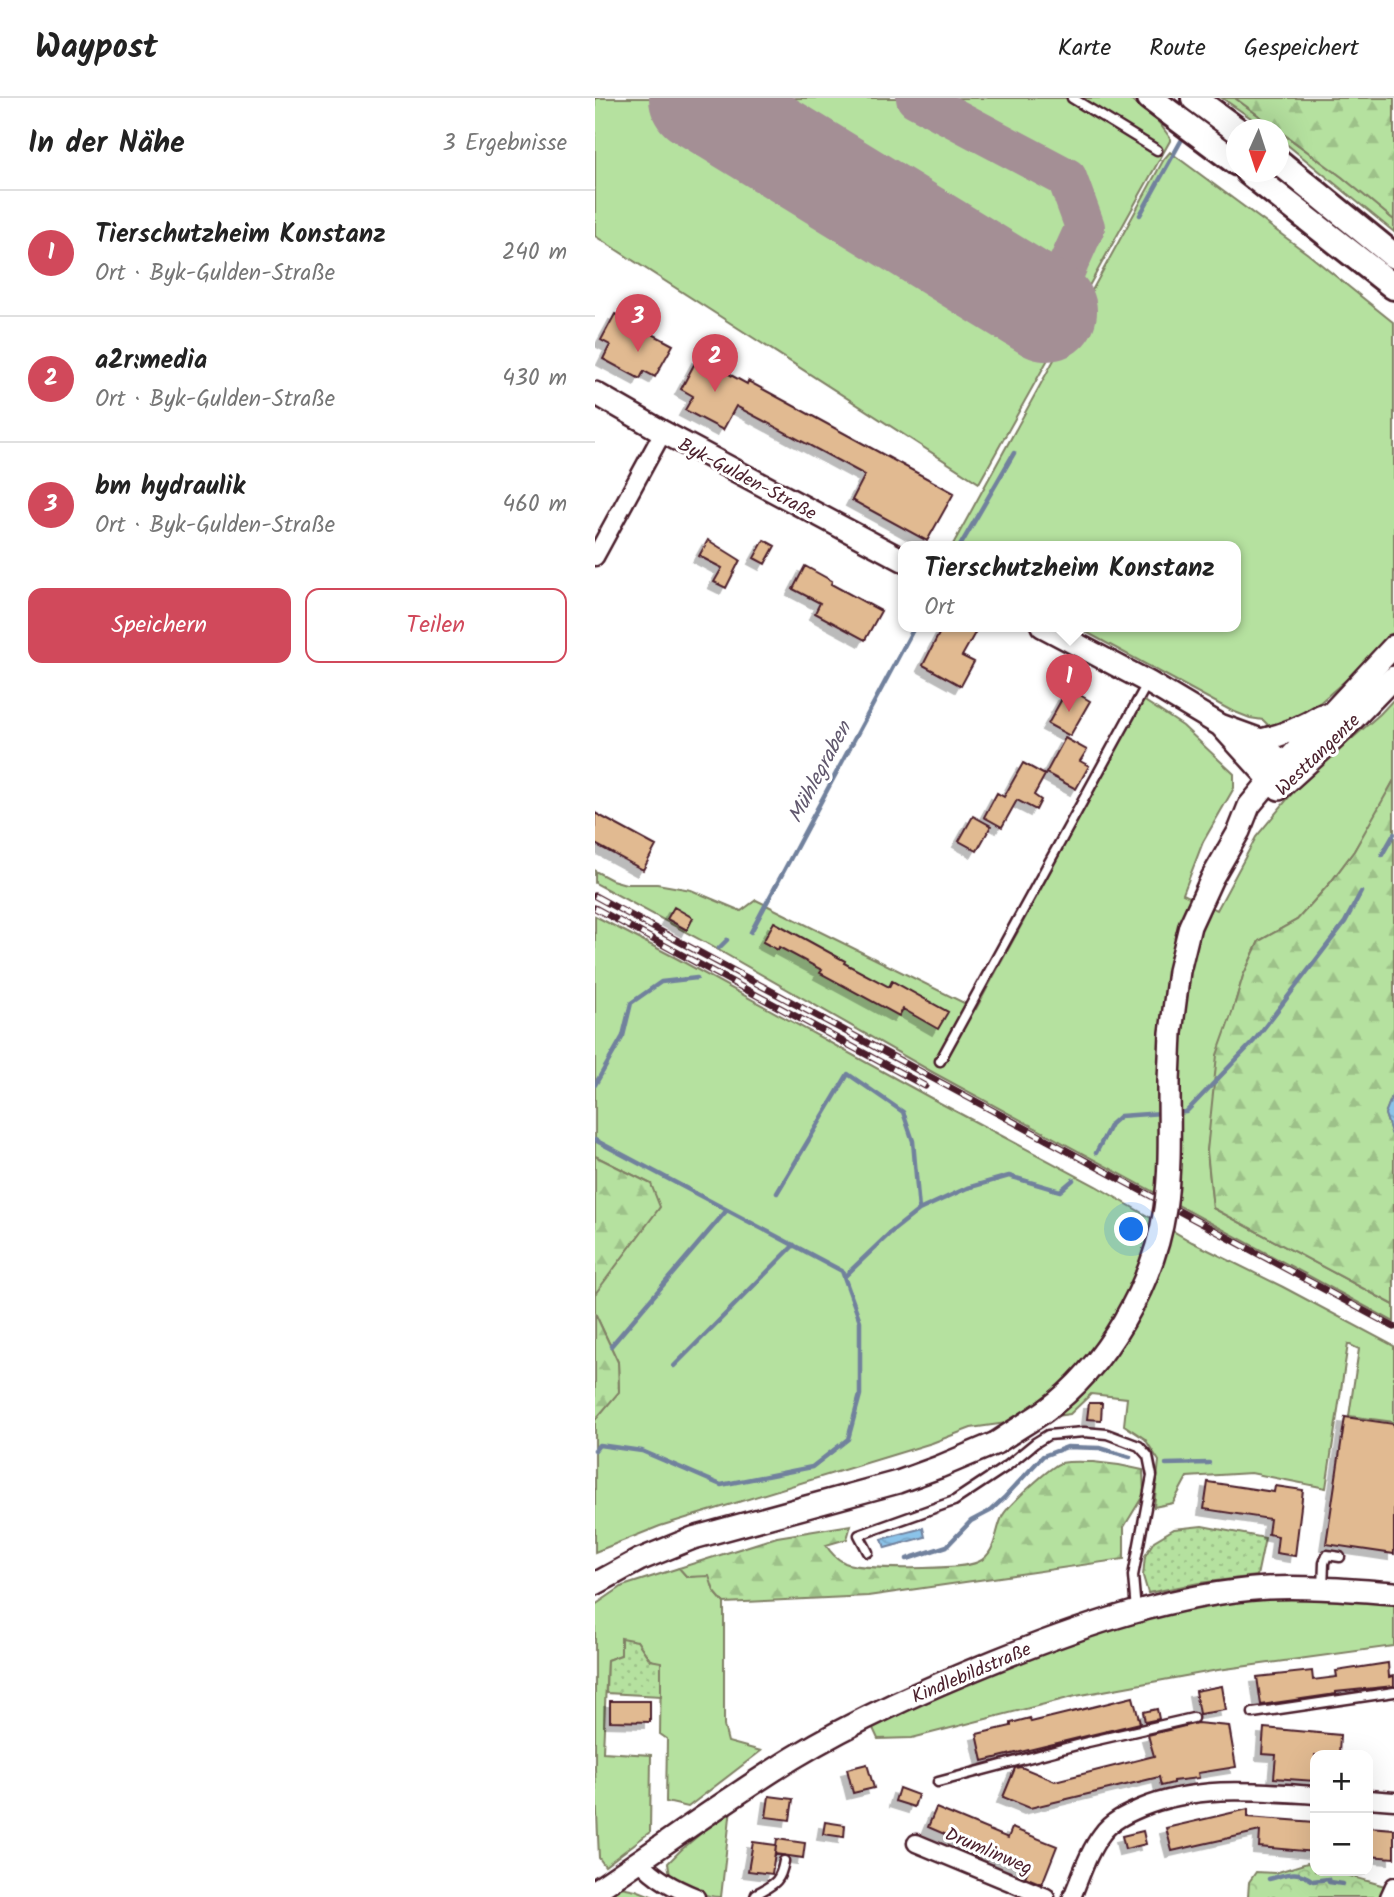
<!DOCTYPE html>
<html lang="de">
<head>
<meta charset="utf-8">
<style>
	body { margin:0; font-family:Kalam,sans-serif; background:#f2f2f2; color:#222 }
	.controls { position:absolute; right:21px; bottom:21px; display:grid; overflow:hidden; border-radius:14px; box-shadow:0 7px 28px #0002 }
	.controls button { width:63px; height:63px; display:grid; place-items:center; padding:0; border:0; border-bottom:2px solid #e0e0e0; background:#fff; color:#222; font:35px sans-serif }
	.compass { position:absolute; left:631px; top:21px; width:63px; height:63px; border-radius:50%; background:#fff; box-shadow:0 7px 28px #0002; rotate:183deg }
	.you { position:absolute; left:537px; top:1132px; width:24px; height:24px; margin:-18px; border:5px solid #fff; border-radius:50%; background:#1a73e8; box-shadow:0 0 0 10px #1a73e833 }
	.badge { display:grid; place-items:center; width:46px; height:46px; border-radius:50%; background:#d1495b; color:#fff; font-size:23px; font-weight:700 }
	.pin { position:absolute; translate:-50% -58px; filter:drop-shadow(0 2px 4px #0008) }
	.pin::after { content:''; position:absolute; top:37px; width:24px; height:21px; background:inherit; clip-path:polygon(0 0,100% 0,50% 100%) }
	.popup { position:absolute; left:303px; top:443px; width:343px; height:91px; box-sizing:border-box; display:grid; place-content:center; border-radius:14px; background:#fff; filter:drop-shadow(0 2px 5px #0005); font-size:23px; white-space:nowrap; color:#767676 }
	.popup b { font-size:26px; color:#222 }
	.popup::after { content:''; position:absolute; left:50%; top:100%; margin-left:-14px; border:14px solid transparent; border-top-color:#fff }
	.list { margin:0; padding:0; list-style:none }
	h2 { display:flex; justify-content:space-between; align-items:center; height:91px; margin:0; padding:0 28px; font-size:30px }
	h2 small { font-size:23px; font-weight:400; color:#767676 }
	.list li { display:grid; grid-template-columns:46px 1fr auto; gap:21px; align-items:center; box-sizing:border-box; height:126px; padding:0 28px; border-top:2px solid #e0e0e0 }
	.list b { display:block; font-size:26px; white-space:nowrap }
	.list p { margin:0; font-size:23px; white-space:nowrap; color:#767676 }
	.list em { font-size:23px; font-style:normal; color:#767676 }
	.actions { display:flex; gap:14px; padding:21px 28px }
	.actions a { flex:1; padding:16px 0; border:2px solid #d1495b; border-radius:14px; text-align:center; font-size:24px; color:#d1495b }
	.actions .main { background:#d1495b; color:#fff }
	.map { position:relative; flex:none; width:799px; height:1799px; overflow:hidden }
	header { display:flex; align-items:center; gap:42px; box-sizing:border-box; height:98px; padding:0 35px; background:#fff; border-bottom:2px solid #e0e0e0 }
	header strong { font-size:33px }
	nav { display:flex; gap:38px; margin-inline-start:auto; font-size:24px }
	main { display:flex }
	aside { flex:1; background:#fff }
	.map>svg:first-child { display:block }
	.grass { fill:#b5e19f; stroke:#808065; stroke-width:2 }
	.forest { fill:url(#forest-firs); stroke:#808065; stroke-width:2 }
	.park { fill:url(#park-crowns); stroke:#808065; stroke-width:2 }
	.garden { fill:url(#garden-dots); stroke:#808065; stroke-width:2 }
	.water { fill:url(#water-waves); stroke:#71819d; stroke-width:2 }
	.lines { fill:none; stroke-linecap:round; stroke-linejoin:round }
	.stream { stroke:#71819d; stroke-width:4.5 }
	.taxiway { stroke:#a48f95; stroke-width:40 }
	.runway { stroke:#a48f95; stroke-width:100 }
	.building { fill:#e1ba91; stroke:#4a1f2b; stroke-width:2; filter:url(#shadow) }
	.lane-casing { stroke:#4a1f2b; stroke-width:13 }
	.street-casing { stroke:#4a1f2b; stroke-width:21 }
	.secondary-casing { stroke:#4a1f2b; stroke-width:26 }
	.primary-casing { stroke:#4a1f2b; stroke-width:30 }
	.lane { stroke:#fff; stroke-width:8 }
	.street { stroke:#fff; stroke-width:16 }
	.secondary { stroke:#fff; stroke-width:21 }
	.primary { stroke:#fff; stroke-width:24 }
	.rail-casing { stroke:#4a1f2b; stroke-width:7 }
	.rail { stroke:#fff; stroke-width:4.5; stroke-dasharray:13; stroke-linecap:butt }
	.secondary-bridge-casing { stroke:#4a1f2b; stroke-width:26; stroke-linecap:butt }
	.secondary-bridge { stroke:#fff; stroke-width:21 }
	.labels { text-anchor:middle; stroke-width:6; stroke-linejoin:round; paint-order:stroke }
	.street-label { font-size:19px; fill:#4a1f2b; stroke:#fff }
	.water-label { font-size:21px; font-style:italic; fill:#61586e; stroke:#fff }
</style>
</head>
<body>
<header>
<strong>Waypost</strong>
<nav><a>Karte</a><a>Route</a><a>Gespeichert</a></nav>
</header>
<main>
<aside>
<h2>In der Nähe<small>3 Ergebnisse</small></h2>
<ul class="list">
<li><span class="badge">1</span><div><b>Tierschutzheim Konstanz</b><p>Ort · Byk-Gulden-Straße</p></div><em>240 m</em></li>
<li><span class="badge">2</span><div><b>a2r:media</b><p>Ort · Byk-Gulden-Straße</p></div><em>430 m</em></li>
<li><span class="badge">3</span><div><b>bm hydraulik</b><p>Ort · Byk-Gulden-Straße</p></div><em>460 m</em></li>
</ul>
<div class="actions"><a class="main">Speichern</a><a>Teilen</a></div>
</aside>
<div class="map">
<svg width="799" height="1799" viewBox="0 0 799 1799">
	<defs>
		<pattern id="forest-firs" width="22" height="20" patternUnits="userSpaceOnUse" patternTransform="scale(1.75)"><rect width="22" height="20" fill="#b5e19f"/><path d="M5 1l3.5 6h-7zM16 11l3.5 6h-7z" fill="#9dc189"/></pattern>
		<pattern id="park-crowns" width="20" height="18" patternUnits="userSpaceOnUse" patternTransform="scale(1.75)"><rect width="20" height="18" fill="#b5e19f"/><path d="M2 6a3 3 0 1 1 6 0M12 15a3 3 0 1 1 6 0" fill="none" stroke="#9dc189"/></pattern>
		<pattern id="garden-dots" width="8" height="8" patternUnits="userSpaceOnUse" patternTransform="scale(1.75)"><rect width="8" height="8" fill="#b5e19f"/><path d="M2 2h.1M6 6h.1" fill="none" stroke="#9dc189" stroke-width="1.8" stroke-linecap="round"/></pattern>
		<pattern id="water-waves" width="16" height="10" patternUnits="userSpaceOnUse" patternTransform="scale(1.75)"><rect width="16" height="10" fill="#8bc3e9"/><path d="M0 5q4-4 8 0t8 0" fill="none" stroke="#79a7c8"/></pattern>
		<filter id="shadow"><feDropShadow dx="-6" dy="6" stdDeviation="0" flood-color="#0004"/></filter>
	</defs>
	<rect width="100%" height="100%" fill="#fff"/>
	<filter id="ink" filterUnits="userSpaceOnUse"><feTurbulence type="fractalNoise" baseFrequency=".0143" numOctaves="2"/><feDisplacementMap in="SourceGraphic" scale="14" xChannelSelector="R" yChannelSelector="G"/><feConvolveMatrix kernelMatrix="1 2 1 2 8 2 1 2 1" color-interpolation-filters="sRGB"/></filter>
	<g filter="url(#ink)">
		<!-- grass -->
		<path class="grass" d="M0,0H533L562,22L576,41L384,385L0,138Z
			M627,0H640L682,31H672Z
			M684,33L747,79L799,122V134L684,40Z
			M575,54L713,156L799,225V534L767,568L713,615L666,642L672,626L668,622L655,620L635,612L480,528H640V448H357L569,61Z
			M799,601V682L782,714L759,753L735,785L702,822L664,843L648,878L637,915L617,1016L612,1053L618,1110L799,1207V1224L339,975L104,841L0,785V773L17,782L31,786H62L96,792L146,813L161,802L381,911L548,602L588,628L639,676V690L608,744L588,796L622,812L661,739L704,687L785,616Z
			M0,818L81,860L345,1005L501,1088L597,1144L688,1189L799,1248V1324L754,1318L764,1251L753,1246L731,1390L656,1375L592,1379L578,1405L559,1409L564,1363L550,1341L529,1327L532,1300L496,1296L475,1316L376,1330L337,1345L65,1428L0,1454V1322L24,1293L23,1264L0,1215V1196L56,1086L0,1058Z
			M84,1470L92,1479L115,1477L119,1493L129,1505V1628L133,1644L166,1653L93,1709L71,1704L72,1641L65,1636L66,1565L55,1562L42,1543L26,1557L12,1562L8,1654L56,1657L55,1734L10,1768L4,1760L0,1671V1507L28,1488Z
			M799,1495V1548L623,1572L481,1598L317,1640L283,1641L276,1626L356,1580L586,1503Z
			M136,1710L126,1799C106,1799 91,1789 75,1778L73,1765L86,1752Z
			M21,1788L41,1792L59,1799H6Z"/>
		<!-- forest -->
		<path class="forest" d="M640,0H799V122L747,79Z
			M799,682V993L790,1016L799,1043V1207L618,1110L612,1053L622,957L637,915L648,878L664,843L702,822L735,785L759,753Z
			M0,1058L56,1086L65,1109L0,1196Z
			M0,1215L23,1264L24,1294L0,1322Z
			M498,1364L524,1367L548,1372L549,1396L529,1429V1461L273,1498L129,1505L119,1493L114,1478L92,1479L84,1470L182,1439L256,1427L252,1441L231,1447C235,1454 242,1461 250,1465C267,1472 366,1472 383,1464C401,1456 400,1434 407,1419C410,1410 457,1367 466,1365C476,1363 488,1364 498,1364Z"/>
		<!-- park -->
		<path class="park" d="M712,1765L720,1767V1773H738L793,1789L789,1799H653L654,1784L661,1774L680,1775Z"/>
		<!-- garden -->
		<path class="garden" d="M607,1428L670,1440L662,1478L604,1485L553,1495L548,1478L550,1458L559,1443L579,1431Z
			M26,1540L42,1543L55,1562L66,1564V1598L11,1595L12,1562L26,1557Z"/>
		<!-- water -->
		<path class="water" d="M799,993V1043L790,1016Z
			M328,1430L330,1439L290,1450L287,1441Z"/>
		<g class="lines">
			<!-- stream -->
			<path class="stream" d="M545,117L586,43
				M365,448L419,355
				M787,757L799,736
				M156,834L320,528
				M124,850L132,842
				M0,987L28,938L36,905L66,884L102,880
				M579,1015L591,1014L659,943L750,824L766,794
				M0,1042L247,1173L265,1223V1297L253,1341L217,1369L126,1387L47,1353L4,1347L0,1352
				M501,1055L516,1026L525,1018L567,1015
				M182,1095L253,976L308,1014L318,1043L324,1112
				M249,1179L295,1135L324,1112L372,1090L414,1078L465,1093L478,1082
				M16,1248L132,1112
				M79,1268L199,1147
				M571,1366L614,1365
				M312,1461L352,1448L376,1423L395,1413L409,1400L448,1358L472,1349L505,1350L535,1359
				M674,1781C693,1776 701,1771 718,1783L733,1781L734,1784L748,1786"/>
			<!-- taxiway -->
			<path class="taxiway" d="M321,0L472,80L490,129L452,213"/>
			<!-- runway -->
			<path class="runway" d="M104,0L452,213"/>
		</g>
		<!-- building -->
		<path class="building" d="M20,216L78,247L60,279L49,273L45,281L8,261L15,247L6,242Z
			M103,259L152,286L153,283L359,395L332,443L257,402L270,377L141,308L128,332L90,312L98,298L86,291Z
			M113,442L145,462L131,490L119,484L127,470L104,458Z
			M169,442L180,448L170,466L159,460Z
			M210,468L237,483L236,486L286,513L270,542L220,515L225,505L198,491Z
			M348,528H367L380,535L367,558L379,564L366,588L328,567Z
			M473,590L495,603L475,638L453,626Z
			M470,640L492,652L485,663L494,668L481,691L451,675Z
			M428,665L450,677L439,697L446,702L441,712L422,702L407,729L389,719L402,695L409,699Z
			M0,715L61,748L48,772L0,746Z
			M378,718L396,728L382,753L364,743Z
			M79,809L98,820L92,832L72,821Z
			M179,824L250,863L249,865L294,889L297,883L353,914L343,931L308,911L304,918L225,875L227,872L184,849L183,852L168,844Z
			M494,1305H507L506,1322L492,1321Z
			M750,1319L799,1326V1456L731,1446Z
			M613,1384L679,1394L680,1388L708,1392L700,1458L681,1455L683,1438L673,1436L675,1421L609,1411Z
			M793,1565L794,1579L799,1578V1588L741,1594V1596L666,1607L662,1579L717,1573L718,1582L742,1579L741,1573Z
			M627,1588L631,1612L604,1616L600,1593Z
			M538,1599L545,1625L388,1663L382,1636L416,1628V1625L435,1620L436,1624Z
			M15,1603H55V1624L15,1623Z
			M562,1611L564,1621L550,1624L548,1614Z
			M602,1625L634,1628L641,1669L603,1675L604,1680L578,1683V1685L566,1688L564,1679L435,1710L408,1699L420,1670L426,1669L460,1683L559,1658L553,1637Z
			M669,1630L745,1637L744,1657H720V1683L679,1680L681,1657L667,1656Z
			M272,1666L279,1690L258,1695L252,1671Z
			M304,1690L323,1697L319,1709L300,1703Z
			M174,1698L198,1701L195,1722L171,1719Z
			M341,1710L413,1740L417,1730L462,1748L447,1786L430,1779L433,1772L333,1729Z
			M653,1711V1719L720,1724V1754L664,1749L665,1733L577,1753L571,1730Z
			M230,1724L250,1727L249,1739L228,1736Z
			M773,1729L799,1731V1760L773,1758Z
			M548,1733L551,1746L530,1751L527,1738Z
			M182,1741L210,1745L208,1760L180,1756Z
			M158,1744L181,1747L177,1776L153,1773Z"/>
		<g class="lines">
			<!-- lane casing -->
			<g class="lane-casing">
				<path id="lane" d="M477,0L562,52
					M345,963L553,584
					M273,1454L264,1437L359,1403L412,1368L440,1345L453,1337L489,1334L512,1336L544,1348L553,1358L557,1378L538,1478L541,1513
					M728,1490L729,1465L732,1457L745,1459
					M658,1615L799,1594
					M343,1684L493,1644L598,1620
					M160,1799L161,1796C179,1786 185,1785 189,1763"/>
			</g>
			<!-- street casing -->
			<g class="street-casing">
				<path id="street" d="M0,459L68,334
					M773,1701L799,1703
					M321,1745L451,1799
					M45,1763C60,1780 79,1790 101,1799
					M477,1799C486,1778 493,1754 507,1736C516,1723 532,1716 546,1710C603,1687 660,1693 720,1697
					M794,1799L799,1788"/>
			</g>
			<!-- secondary casing -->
			<g class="secondary-casing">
				<path id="secondary" d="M0,295L68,334L308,462
					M447,528L553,584L625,627L666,642L688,667L691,681
					M626,628L675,682L689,684
					M666,642C689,637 708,629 727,617
					M684,691L739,641L799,579
					M574,983L576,935L584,873L595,828L617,780L644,733L654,708L688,667L799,548
					M0,1486L44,1462L98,1440L303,1384L344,1369L401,1345
					M0,1793C66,1749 130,1702 198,1660C262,1621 333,1590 402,1562C489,1527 579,1496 672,1490C715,1488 757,1492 799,1495"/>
			</g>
			<!-- primary casing -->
			<g class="primary-casing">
				<path id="primary" d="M555,0L642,65
					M599,0L642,32
					M684,64L799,158
					M653,74L799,189"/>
			</g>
			<!-- lane -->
			<use href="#lane" class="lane"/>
			<!-- street -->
			<use href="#street" class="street"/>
			<!-- secondary -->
			<use href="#secondary" class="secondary"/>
			<!-- primary -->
			<use href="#primary" class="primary"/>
			<!-- rail casing -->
			<g class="rail-casing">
				<path id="rail" d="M0,798L799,1229
					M0,810L330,988"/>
			</g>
			<!-- rail -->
			<use href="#rail" class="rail"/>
			<!-- secondary-bridge casing -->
			<g class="secondary-bridge-casing">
				<path id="secondary-bridge" d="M401,1345C417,1334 434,1324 450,1313C511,1269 559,1185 570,1111C576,1069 574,1026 574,983"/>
			</g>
			<!-- secondary-bridge -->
			<use href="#secondary-bridge" class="secondary-bridge"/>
		</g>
	</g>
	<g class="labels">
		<!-- street labels -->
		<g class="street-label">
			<text transform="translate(153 380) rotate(28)" y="7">Byk-Gulden-Straße</text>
			<text transform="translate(722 656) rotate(-44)" y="7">Westtangente</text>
			<text transform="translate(376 1574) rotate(-23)" y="7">Kindlebildstraße</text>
			<text transform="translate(394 1752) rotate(23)" y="7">Drumlinweg</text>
		</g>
		<!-- water labels -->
		<g class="water-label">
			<text transform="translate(224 674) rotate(-62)" y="7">Mühlegraben</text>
		</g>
	</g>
</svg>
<div class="controls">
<button>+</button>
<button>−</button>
</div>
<svg class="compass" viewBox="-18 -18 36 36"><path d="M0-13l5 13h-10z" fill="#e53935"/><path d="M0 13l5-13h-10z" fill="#767676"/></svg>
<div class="you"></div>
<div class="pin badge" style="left:474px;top:614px">1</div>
<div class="popup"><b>Tierschutzheim Konstanz</b>Ort</div>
<div class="pin badge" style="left:120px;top:294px">2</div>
<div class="pin badge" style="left:43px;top:254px">3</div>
</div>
</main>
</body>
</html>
